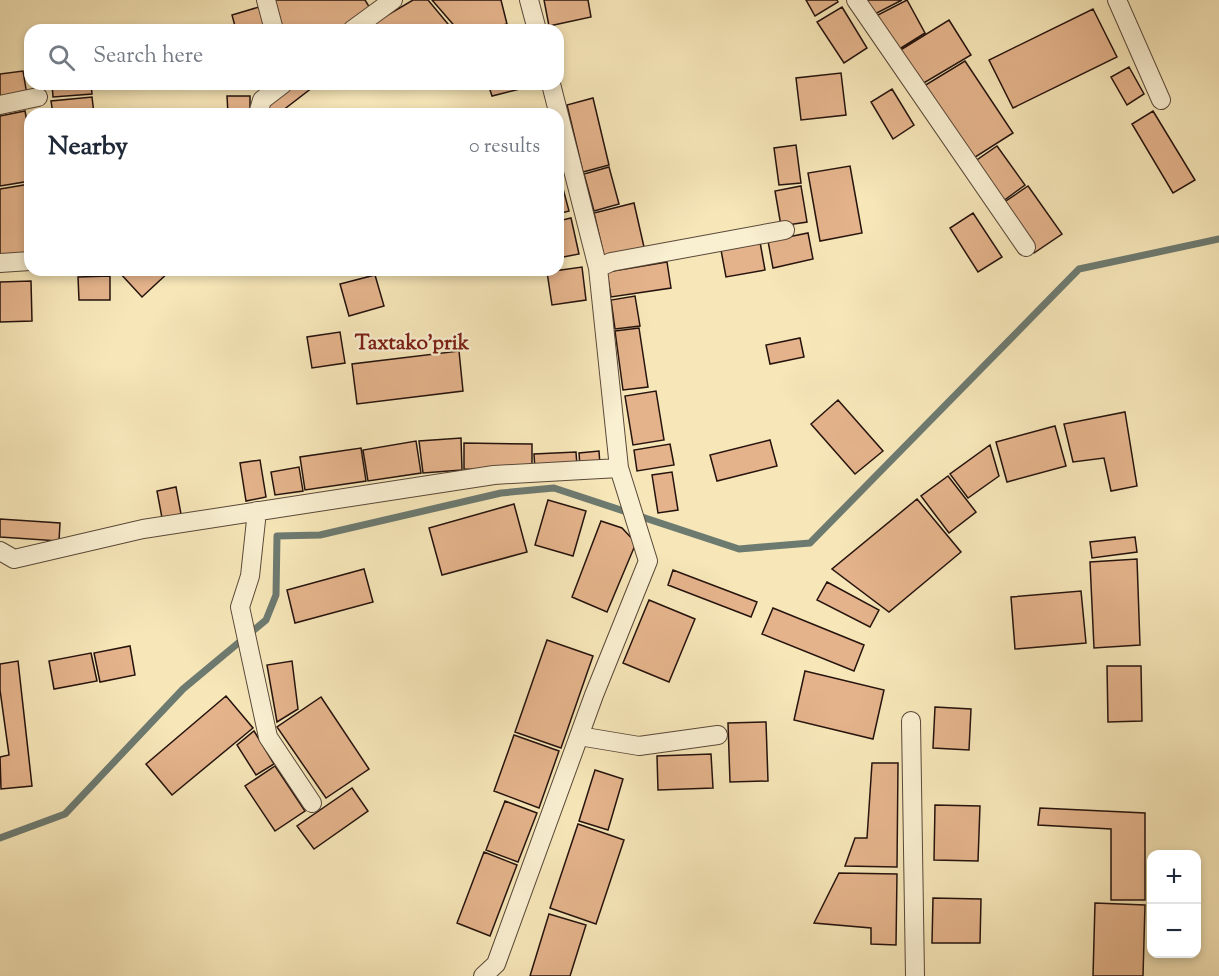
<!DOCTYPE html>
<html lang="en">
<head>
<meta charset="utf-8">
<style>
	body { margin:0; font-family:"Sorts Mill Goudy",serif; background:#f6f6f7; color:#1f2937 }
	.controls { position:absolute; right:18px; bottom:18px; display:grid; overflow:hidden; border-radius:12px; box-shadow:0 3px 9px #0003 }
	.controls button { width:54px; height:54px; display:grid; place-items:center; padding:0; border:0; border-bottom:2px solid #e0e1e3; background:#fff; color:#1f2937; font:30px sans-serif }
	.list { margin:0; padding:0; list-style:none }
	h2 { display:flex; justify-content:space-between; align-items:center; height:78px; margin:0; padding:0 24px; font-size:26px }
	h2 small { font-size:20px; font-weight:400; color:#747a83 }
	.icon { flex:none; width:33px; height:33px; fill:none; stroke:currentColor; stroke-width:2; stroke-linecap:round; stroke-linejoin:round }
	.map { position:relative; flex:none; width:1219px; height:976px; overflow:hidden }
	.search { position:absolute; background:#fff; box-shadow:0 3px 9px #0003; left:24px; top:24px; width:540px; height:66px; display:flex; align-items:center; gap:15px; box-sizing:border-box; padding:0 21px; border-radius:18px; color:#747a83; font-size:22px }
	.panel { position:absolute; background:#fff; box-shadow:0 3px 9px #0003; left:24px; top:108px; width:540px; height:168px; border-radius:18px }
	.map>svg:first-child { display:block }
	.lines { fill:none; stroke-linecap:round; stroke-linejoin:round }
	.stream { stroke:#6d7a70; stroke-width:7 }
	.building { fill:#e4b38b; stroke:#25130d; stroke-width:1.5 }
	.street-casing { stroke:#594838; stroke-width:20 }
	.street { stroke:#f9efd1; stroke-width:18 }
	.labels { text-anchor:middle; stroke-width:4.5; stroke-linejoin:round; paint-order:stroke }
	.quarter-label { font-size:21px; font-weight:bold; fill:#7a1f14; stroke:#f9efd1 }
</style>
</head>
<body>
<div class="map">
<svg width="1219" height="976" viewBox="0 0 1219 976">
	<rect width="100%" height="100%" fill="#f6e6b8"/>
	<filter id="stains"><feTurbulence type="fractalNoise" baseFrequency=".00333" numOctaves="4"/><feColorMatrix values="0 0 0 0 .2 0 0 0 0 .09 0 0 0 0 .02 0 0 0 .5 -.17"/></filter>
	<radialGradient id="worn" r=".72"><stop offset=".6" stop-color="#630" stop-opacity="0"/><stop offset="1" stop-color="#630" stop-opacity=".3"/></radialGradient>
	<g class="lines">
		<!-- stream -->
		<path class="stream" d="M0,838L65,814L183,689L266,620L276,595L277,536L320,535L501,493L554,488L739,549L810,543L1079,269L1219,239"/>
	</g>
	<!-- building -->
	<path class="building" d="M275,0H365L370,8L340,30H283Z
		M413,0H428L453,30H377L374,23Z
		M432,0H501L507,24L483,30H458Z
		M544,0H588L591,17L549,26Z
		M806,0H837L838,2L815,16Z
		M860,0H902L869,17Z
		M907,0L925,33L893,53L870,19Z
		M259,7L266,30H236L232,15Z
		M842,7L867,48L844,63L817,22Z
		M1093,9L1117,57L1013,108L989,60Z
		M949,20L971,55L917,87L894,54Z
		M965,61L1013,133L969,161L919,89Z
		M1129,67L1144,94L1127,105L1111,77Z
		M23,71L27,95L0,99V74Z
		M841,73L846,115L801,120L796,78Z
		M52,84H91L92,94L53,97Z
		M294,84H317L278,114H272L265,106Z
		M488,84H523L524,88L492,96Z
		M892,89L914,125L893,139L871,102Z
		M227,96H250V114H228Z
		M92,97L94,114H53L51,101Z
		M593,98L609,165L583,172L567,105Z
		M25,111L30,137V181L0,186V116Z
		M1153,111L1195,180L1173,193L1132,124Z
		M796,145L801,183L779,185L774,148Z
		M997,146L1025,185L999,204L971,164Z
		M850,166L862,233L820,241L808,173Z
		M609,167L619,204L594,211L584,174Z
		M558,170L569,211L558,214Z
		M30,184V254L0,256V189Z
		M801,186L807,222L781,226L775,191Z
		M1028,186L1062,234L1034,253L1000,205Z
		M634,203L644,247L604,256L594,213Z
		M973,213L1002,257L978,272L950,228Z
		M571,218L579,254L558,258V221Z
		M808,233L813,259L773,268L768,241Z
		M760,242L765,270L726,277L721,250Z
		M667,262L671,288L611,297L607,272Z
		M582,267L586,300L552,305L547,272Z
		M121,270H171L142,297L119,272Z
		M375,275L384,306L349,316L340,284Z
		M110,276V300H79L78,277Z
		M31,281L32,321L0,322V282Z
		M635,296L640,326L615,329L611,300Z
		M639,328L648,387L623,390L615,331Z
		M340,332L345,363L312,368L307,337Z
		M800,338L804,357L770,364L766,345Z
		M459,351L463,391L357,404L352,364Z
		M656,391L664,440L633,445L625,396Z
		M838,400L883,451L855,474L811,424Z
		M1125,412L1137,486L1111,491L1104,458L1073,462L1064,424Z
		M1055,426L1066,466L1007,482L996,442Z
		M461,438L462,470L423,473L419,441Z
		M770,440L777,466L717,481L710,455Z
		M416,441L421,473L368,481L363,450Z
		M464,443L532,444V470L464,469Z
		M670,444L674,465L637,471L634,450Z
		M990,445L999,476L968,498L950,474Z
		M361,448L366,481L305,490L300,457Z
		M599,451L600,465L580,466L579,453Z
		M576,452L577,466L535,470L534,454Z
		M260,460L266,497L246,501L240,463Z
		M299,467L303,491L275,495L271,472Z
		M672,472L678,510L658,513L652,475Z
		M948,476L976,512L949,533L921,496Z
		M176,487L181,514L162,518L157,491Z
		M917,499L961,552L889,612L832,569Z
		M548,500L586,511L573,556L535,545Z
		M514,504L527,552L442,575L429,528Z
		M0,519L60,523L59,541L0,537Z
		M601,521L622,528L636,543L607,612L572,597Z
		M1135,537L1137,552L1092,558L1090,542Z
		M1137,559L1140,645L1094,648L1090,562Z
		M364,569L373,602L295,623L287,590Z
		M673,570L757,602L751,617L668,585Z
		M827,582L879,610L870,627L817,600Z
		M1081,591L1086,643L1015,649L1011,597Z
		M649,600L695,619L669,682L623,663Z
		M773,608L864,645L854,671L762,634Z
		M547,640L593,656L561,748L515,732Z
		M130,646L135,675L100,682L94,653Z
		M91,653L97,681L54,689L49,661Z
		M18,661L32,786L1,789L0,757L9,755L0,690V664Z
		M292,661L298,709L277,722L267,665Z
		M1107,666H1141L1142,721L1108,722Z
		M805,671L884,690L873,739L794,720Z
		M226,696L253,728L172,795L146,764Z
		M321,697L369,769L326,798L277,727Z
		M935,707L971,709L969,750L933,748Z
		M766,722L768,781L730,782L728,723Z
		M254,731L274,764L256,775L237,745Z
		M514,735L559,751L539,808L494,791Z
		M711,754L713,788L658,790L657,756Z
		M872,763H898L897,867L845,866L855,838H867Z
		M275,766L305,811L275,831L245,786Z
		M595,770L623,779L608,830L579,821Z
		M352,788L368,811L314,849L297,826Z
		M505,801L537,813L518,862L486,850Z
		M935,805L980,806L978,861L934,860Z
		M1040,808L1145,813V900H1111V829L1038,825Z
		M578,824L624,840L596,924L550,908Z
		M484,852L517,865L490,936L457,923Z
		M839,873L897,874L896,945L871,944V928L814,923Z
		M933,898L981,899L980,943H932Z
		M1095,903L1145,905L1143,976H1093Z
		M549,914L586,925L570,976H530Z"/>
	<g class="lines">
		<!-- street casing -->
		<g class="street-casing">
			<path id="street" d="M266,0L274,30
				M529,0L537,30
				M856,0L1026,247
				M1117,0L1161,100
				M352,30L393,0
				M0,105L38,97
				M258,114L262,100L283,84
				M0,263L30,261
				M598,268L611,262L785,230
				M257,511L250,576L240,607L268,737L312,803
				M0,551L14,559L143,529L494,475L619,468
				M911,721L915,976
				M579,736L639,746L718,735
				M483,976L496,964L594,695L648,561L619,468L598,268L551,84"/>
		</g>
		<!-- street -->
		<use href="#street" class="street"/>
	</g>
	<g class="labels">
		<!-- quarter labels -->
		<g class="quarter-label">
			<text x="412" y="349">Taxtako'prik</text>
		</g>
	</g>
	<rect width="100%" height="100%" filter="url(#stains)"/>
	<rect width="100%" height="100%" fill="url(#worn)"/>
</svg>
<div class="controls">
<button>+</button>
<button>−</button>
</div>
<div class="search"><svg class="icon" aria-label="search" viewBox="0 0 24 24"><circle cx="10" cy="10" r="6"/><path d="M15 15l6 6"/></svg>Search here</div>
<section class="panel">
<h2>Nearby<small>0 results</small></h2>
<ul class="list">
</ul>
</section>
</div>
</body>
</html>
